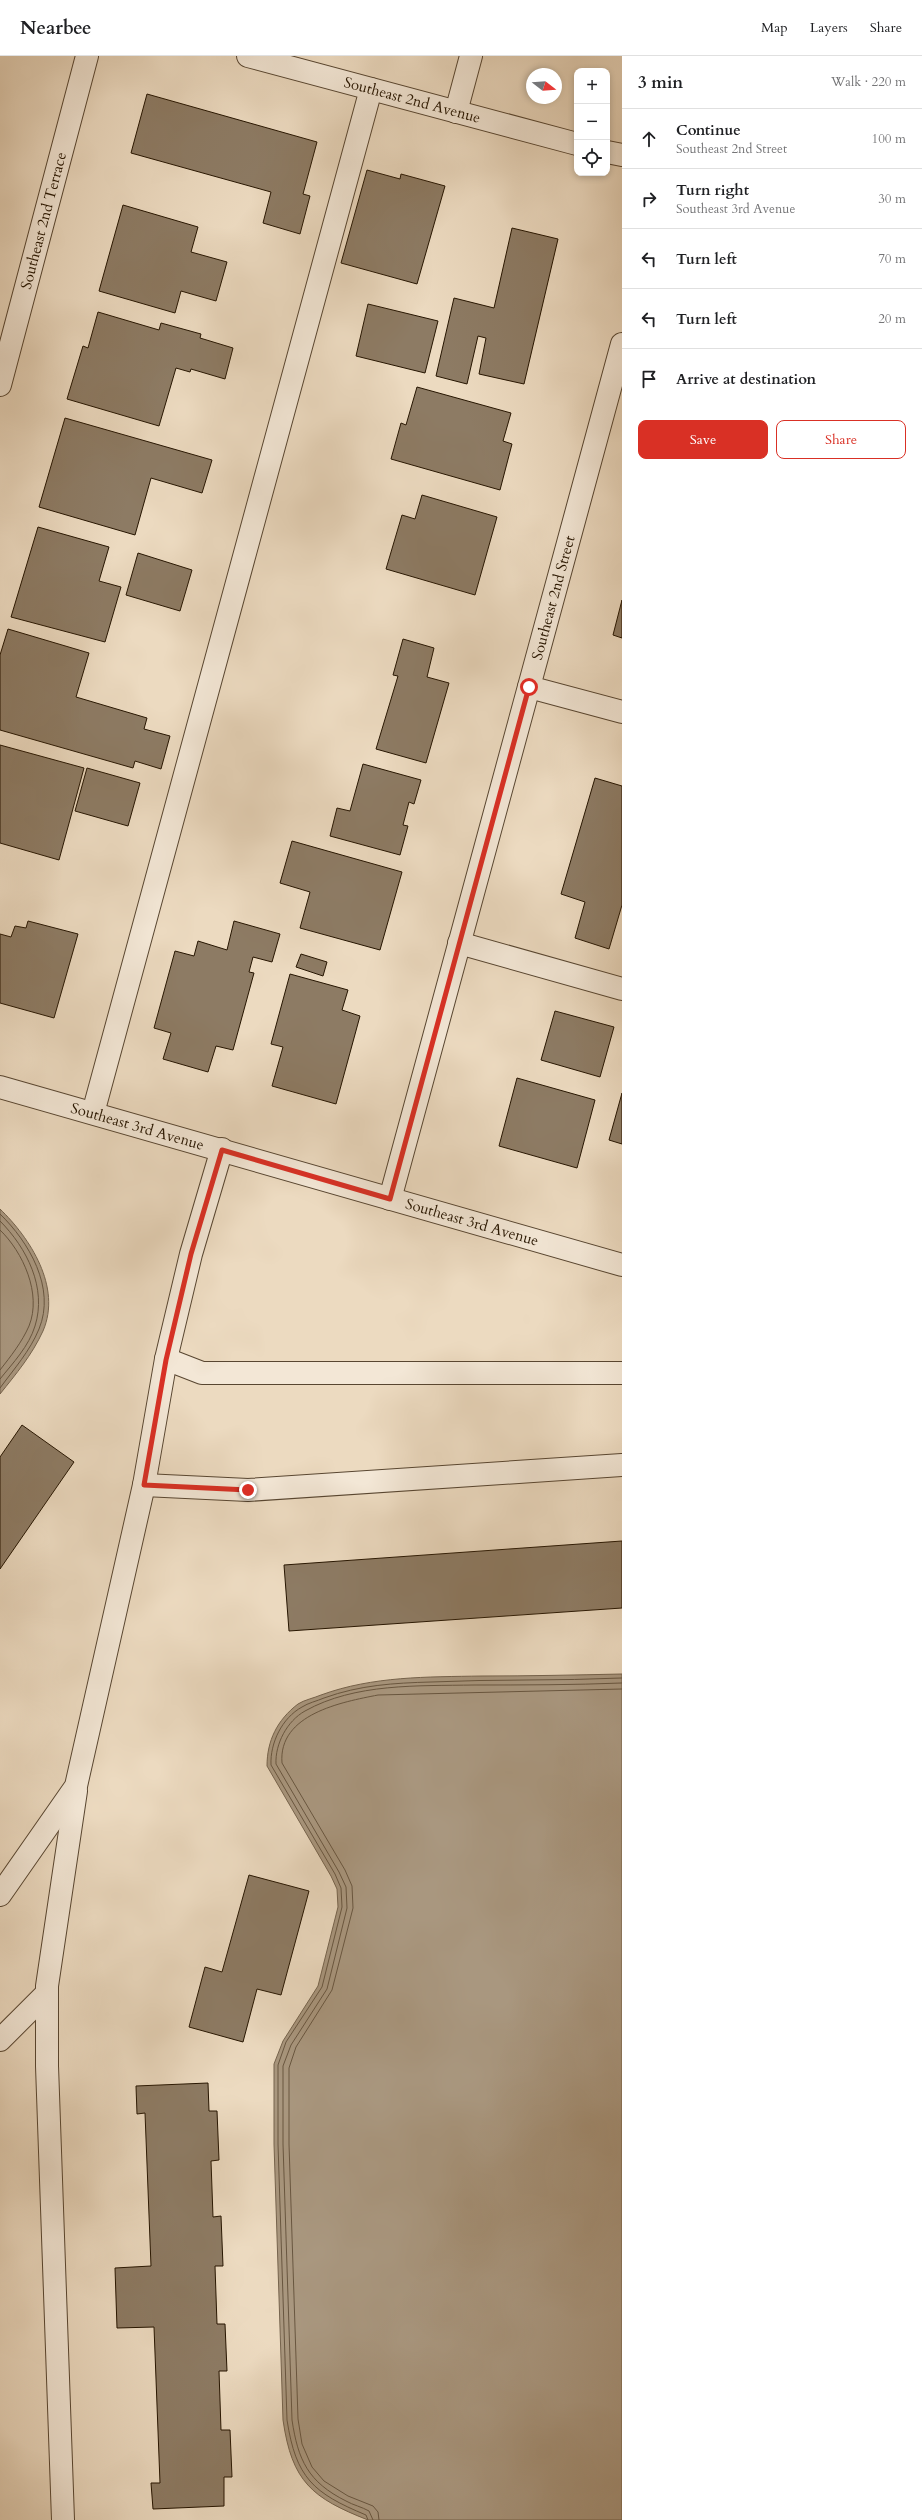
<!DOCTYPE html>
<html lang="en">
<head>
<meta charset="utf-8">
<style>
	body { margin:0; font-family:Cardo,serif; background:#f6f6f6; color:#202124 }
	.controls { position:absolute; right:12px; top:12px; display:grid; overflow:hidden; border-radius:8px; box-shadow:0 2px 6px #0003 }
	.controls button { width:36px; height:36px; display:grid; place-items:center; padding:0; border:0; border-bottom:1px solid #e0e0e0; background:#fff; color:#202124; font:20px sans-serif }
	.compass { position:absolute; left:526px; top:12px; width:36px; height:36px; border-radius:50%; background:#fff; box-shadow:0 2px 6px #0003; rotate:107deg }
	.stop { position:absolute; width:12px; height:12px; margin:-9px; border:3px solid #d93025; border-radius:50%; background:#fff }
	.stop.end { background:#d93025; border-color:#fff; box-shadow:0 1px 4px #0008 }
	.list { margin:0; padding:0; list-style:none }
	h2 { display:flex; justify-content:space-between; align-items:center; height:52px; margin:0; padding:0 16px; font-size:17px }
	h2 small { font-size:13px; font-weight:400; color:#757577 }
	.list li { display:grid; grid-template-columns:26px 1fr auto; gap:12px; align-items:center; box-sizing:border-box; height:60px; padding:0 16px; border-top:1px solid #e0e0e0 }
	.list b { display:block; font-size:15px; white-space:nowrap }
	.list p { margin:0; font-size:13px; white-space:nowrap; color:#757577 }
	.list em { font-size:13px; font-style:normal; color:#757577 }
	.actions { display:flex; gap:8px; padding:12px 16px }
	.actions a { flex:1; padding:9px 0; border:1px solid #d93025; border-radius:8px; text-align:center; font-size:14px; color:#d93025 }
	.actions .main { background:#d93025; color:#fff }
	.icon { flex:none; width:22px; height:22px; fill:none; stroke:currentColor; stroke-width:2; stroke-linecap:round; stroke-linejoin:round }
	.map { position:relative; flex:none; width:622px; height:2464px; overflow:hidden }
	header { display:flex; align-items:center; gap:24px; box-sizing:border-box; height:56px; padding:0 20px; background:#fff; border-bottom:1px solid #e0e0e0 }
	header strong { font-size:19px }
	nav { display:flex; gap:22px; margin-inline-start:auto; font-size:14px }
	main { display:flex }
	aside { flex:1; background:#fff }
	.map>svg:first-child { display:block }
	.water { fill:#a9977f; stroke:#75634d }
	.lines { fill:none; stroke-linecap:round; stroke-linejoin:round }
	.shore { stroke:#685640; stroke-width:1 }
	.building { fill:#8d7b64; stroke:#261501 }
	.minor-casing { stroke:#584631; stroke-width:24 }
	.minor { stroke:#f3e7d6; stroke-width:22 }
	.route { stroke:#d93025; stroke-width:5 }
	.labels { text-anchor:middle; stroke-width:3; stroke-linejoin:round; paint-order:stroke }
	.street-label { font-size:15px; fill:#261501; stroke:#f3e7d6 }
</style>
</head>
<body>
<header>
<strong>Nearbee</strong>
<nav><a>Map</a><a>Layers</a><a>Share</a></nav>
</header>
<main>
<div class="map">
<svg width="622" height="2464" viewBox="0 0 622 2464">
	<rect width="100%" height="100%" fill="#ecdac0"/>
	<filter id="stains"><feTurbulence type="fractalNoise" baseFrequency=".005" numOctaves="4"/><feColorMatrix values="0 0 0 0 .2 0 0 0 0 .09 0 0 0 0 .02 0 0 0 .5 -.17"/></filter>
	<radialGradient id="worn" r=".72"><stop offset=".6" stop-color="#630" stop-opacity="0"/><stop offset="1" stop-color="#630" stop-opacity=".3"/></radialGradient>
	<!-- water -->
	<path class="water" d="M0,1153C30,1182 62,1231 43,1275C32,1299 16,1318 0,1338Z
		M622,1618V2464H368C312,2442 292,2426 283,2364L274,2088V2008L283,1985L318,1930L338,1851L337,1833L331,1820L267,1710C267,1685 277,1664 298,1648C304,1644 314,1642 321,1639C373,1620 427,1621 482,1620C529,1620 575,1619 622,1618Z"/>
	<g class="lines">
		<!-- shore -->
		<path class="shore" d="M0,1158C29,1186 56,1232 39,1273C30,1295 14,1313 0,1332
			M0,1165C27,1192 47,1232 35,1270C29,1290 13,1307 0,1323
			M0,1174C23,1196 42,1238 29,1270C22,1286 11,1300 0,1314
			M368,2464L366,2459C313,2437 296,2422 287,2364L278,2088V2009L286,1986L322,1931L342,1851L341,1832L335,1818L271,1709C270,1687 282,1662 302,1651C308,1647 317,1645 324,1642C360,1629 394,1627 431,1626C495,1623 559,1625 622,1622
			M373,2464L369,2455C362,2451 353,2449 346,2445C308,2426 298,2404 292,2364L283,2088V2010L291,1989L327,1933L347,1852L346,1831L339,1816L276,1708C275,1688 287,1665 305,1655C355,1627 418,1630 474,1629C523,1629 573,1629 622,1627
			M379,2464L378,2456L373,2450L348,2440L324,2425L312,2411L302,2388L298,2363L289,2088V2012L296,1991L332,1934L353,1852L352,1830L345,1814L282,1707C278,1658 342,1646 378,1639L622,1633"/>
	</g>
	<!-- building -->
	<path class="building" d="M147,38L317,86L303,138L310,140L300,178L263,167L271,136L131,97Z
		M367,114L400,123L401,118L445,130L417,228L341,207Z
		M123,149L198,171L191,196L227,206L216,245L181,235L175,257L99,235Z
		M512,172L558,183L524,328L479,318L486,282L478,280L467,328L436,320L454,242L494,252Z
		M368,248L438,265L425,317L356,300Z
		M98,256L159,274L161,267L201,278L200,282L233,292L225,323L191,313L190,316L176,312L159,370L67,343L83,290L88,292Z
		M417,331L511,357L503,385L512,388L500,434L391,403L401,367L406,369Z
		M65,362L212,404L202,437L151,422L135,479L39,451Z
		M422,439L497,461L475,539L386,513L402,459L415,463Z
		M38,471L109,491L99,525L121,531L105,586L11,561Z
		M138,497L192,514L180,555L126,539Z
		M622,544V582L613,579Z
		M8,573L89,597L76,641L147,662L144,673L170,680L161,713L135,705L133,712L0,674V599Z
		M403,583L434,592L427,621L449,627L426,707L376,693L398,620L393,619Z
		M0,689L84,712L59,804L0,787Z
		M363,708L421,724L414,748L409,746L403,769L408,770L400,799L330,780L337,752L350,755Z
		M87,712L140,727L128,770L75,755Z
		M595,722L622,730V849L609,893L575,882L585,846L561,838Z
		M292,785L402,816L380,894L300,872L310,836L280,827Z
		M28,865L78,878L54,962L0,947V878L11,881L15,870L26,872Z
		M234,865L280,878L272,906L253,901L249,916L254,917L233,994L216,990L208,1016L163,1003L171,977L154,972L175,895L194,900L198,885L227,894Z
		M301,898L327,906L323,920L296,911Z
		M290,918L348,934L342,954L360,960L336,1048L272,1030L283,991L271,988Z
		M555,955L614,971L600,1021L541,1004Z
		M517,1022L595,1044L577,1112L499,1090Z
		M622,1037V1088L609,1084Z
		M22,1369L74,1406L0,1513V1401Z
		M622,1485V1552L289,1575L284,1509Z
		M249,1819L309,1835L281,1939L257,1933L243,1986L189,1971L205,1911L222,1916Z
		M208,2027L209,2055H217L219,2104L211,2105L213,2161L221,2160L223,2210H215L217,2268H225L227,2315H219L221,2374H230L232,2421H224V2450L153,2453L151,2427H160L154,2271L117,2272L115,2212L151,2210L145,2057L137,2058L136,2030Z"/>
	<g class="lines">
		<!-- minor casing -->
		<g class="minor-casing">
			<g id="minor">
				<path id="s1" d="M248,0L577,88"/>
				<path d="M456,56L471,0"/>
				<path d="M607,96L622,99"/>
				<path id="s2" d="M0,329L87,0"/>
				<path d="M529,631L622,656"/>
				<path d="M459,887L622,933"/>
				<path id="s3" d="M0,1031L622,1209"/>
				<path d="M93,1057L371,33"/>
				<path id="s4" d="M390,1143L622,288"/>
				<path d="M166,1303L202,1317H622"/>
				<path d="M144,1429L248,1434L622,1409"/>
				<path d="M0,1839L76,1730L144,1429L166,1303L191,1198L222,1093"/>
				<path d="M0,1984L47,1937"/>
				<path d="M63,2464L47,2010V1930L76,1735"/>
			</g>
		</g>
		<!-- minor -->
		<use href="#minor" class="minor"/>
	</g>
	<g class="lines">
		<!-- route -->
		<path class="route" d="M248,1434L144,1429L166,1304L191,1198L222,1094L390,1143L529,631"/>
	</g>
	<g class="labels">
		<!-- street labels -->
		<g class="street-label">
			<text dy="5" stroke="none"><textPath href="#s1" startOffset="170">Southeast 2nd Avenue</textPath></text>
			<text dy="5" stroke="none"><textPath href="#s2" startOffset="170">Southeast 2nd Terrace</textPath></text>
			<text dy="5" stroke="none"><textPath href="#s4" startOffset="623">Southeast 2nd Street</textPath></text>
			<text dy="5" stroke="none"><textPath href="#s3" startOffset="143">Southeast 3rd Avenue</textPath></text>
			<text dy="5" stroke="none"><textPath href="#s3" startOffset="491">Southeast 3rd Avenue</textPath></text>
		</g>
	</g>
	<rect width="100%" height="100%" filter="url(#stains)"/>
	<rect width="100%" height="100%" fill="url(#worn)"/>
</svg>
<div class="controls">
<button>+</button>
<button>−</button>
<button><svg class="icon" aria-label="locate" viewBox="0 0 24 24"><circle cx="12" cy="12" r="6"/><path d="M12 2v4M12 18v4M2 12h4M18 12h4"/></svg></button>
</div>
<svg class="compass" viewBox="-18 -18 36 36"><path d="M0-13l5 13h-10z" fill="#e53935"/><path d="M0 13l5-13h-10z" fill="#757577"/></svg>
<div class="stop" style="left:529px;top:631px"></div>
<div class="stop end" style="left:248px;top:1434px"></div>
</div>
<aside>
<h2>3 min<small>Walk · 220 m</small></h2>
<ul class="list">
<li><svg class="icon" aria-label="ahead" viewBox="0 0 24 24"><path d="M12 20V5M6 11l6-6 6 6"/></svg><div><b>Continue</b><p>Southeast 2nd Street</p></div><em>100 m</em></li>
<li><svg class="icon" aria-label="right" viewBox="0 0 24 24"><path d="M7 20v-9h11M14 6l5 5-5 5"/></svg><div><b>Turn right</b><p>Southeast 3rd Avenue</p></div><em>30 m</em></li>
<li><svg class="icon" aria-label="left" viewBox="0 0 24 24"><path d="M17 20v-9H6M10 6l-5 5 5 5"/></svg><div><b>Turn left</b></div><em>70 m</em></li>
<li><svg class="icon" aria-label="left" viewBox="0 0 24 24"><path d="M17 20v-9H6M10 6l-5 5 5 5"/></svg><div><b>Turn left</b></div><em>20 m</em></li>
<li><svg class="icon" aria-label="arrive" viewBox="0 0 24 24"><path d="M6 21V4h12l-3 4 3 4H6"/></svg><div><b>Arrive at destination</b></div></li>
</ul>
<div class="actions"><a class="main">Save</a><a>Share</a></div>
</aside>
</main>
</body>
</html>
